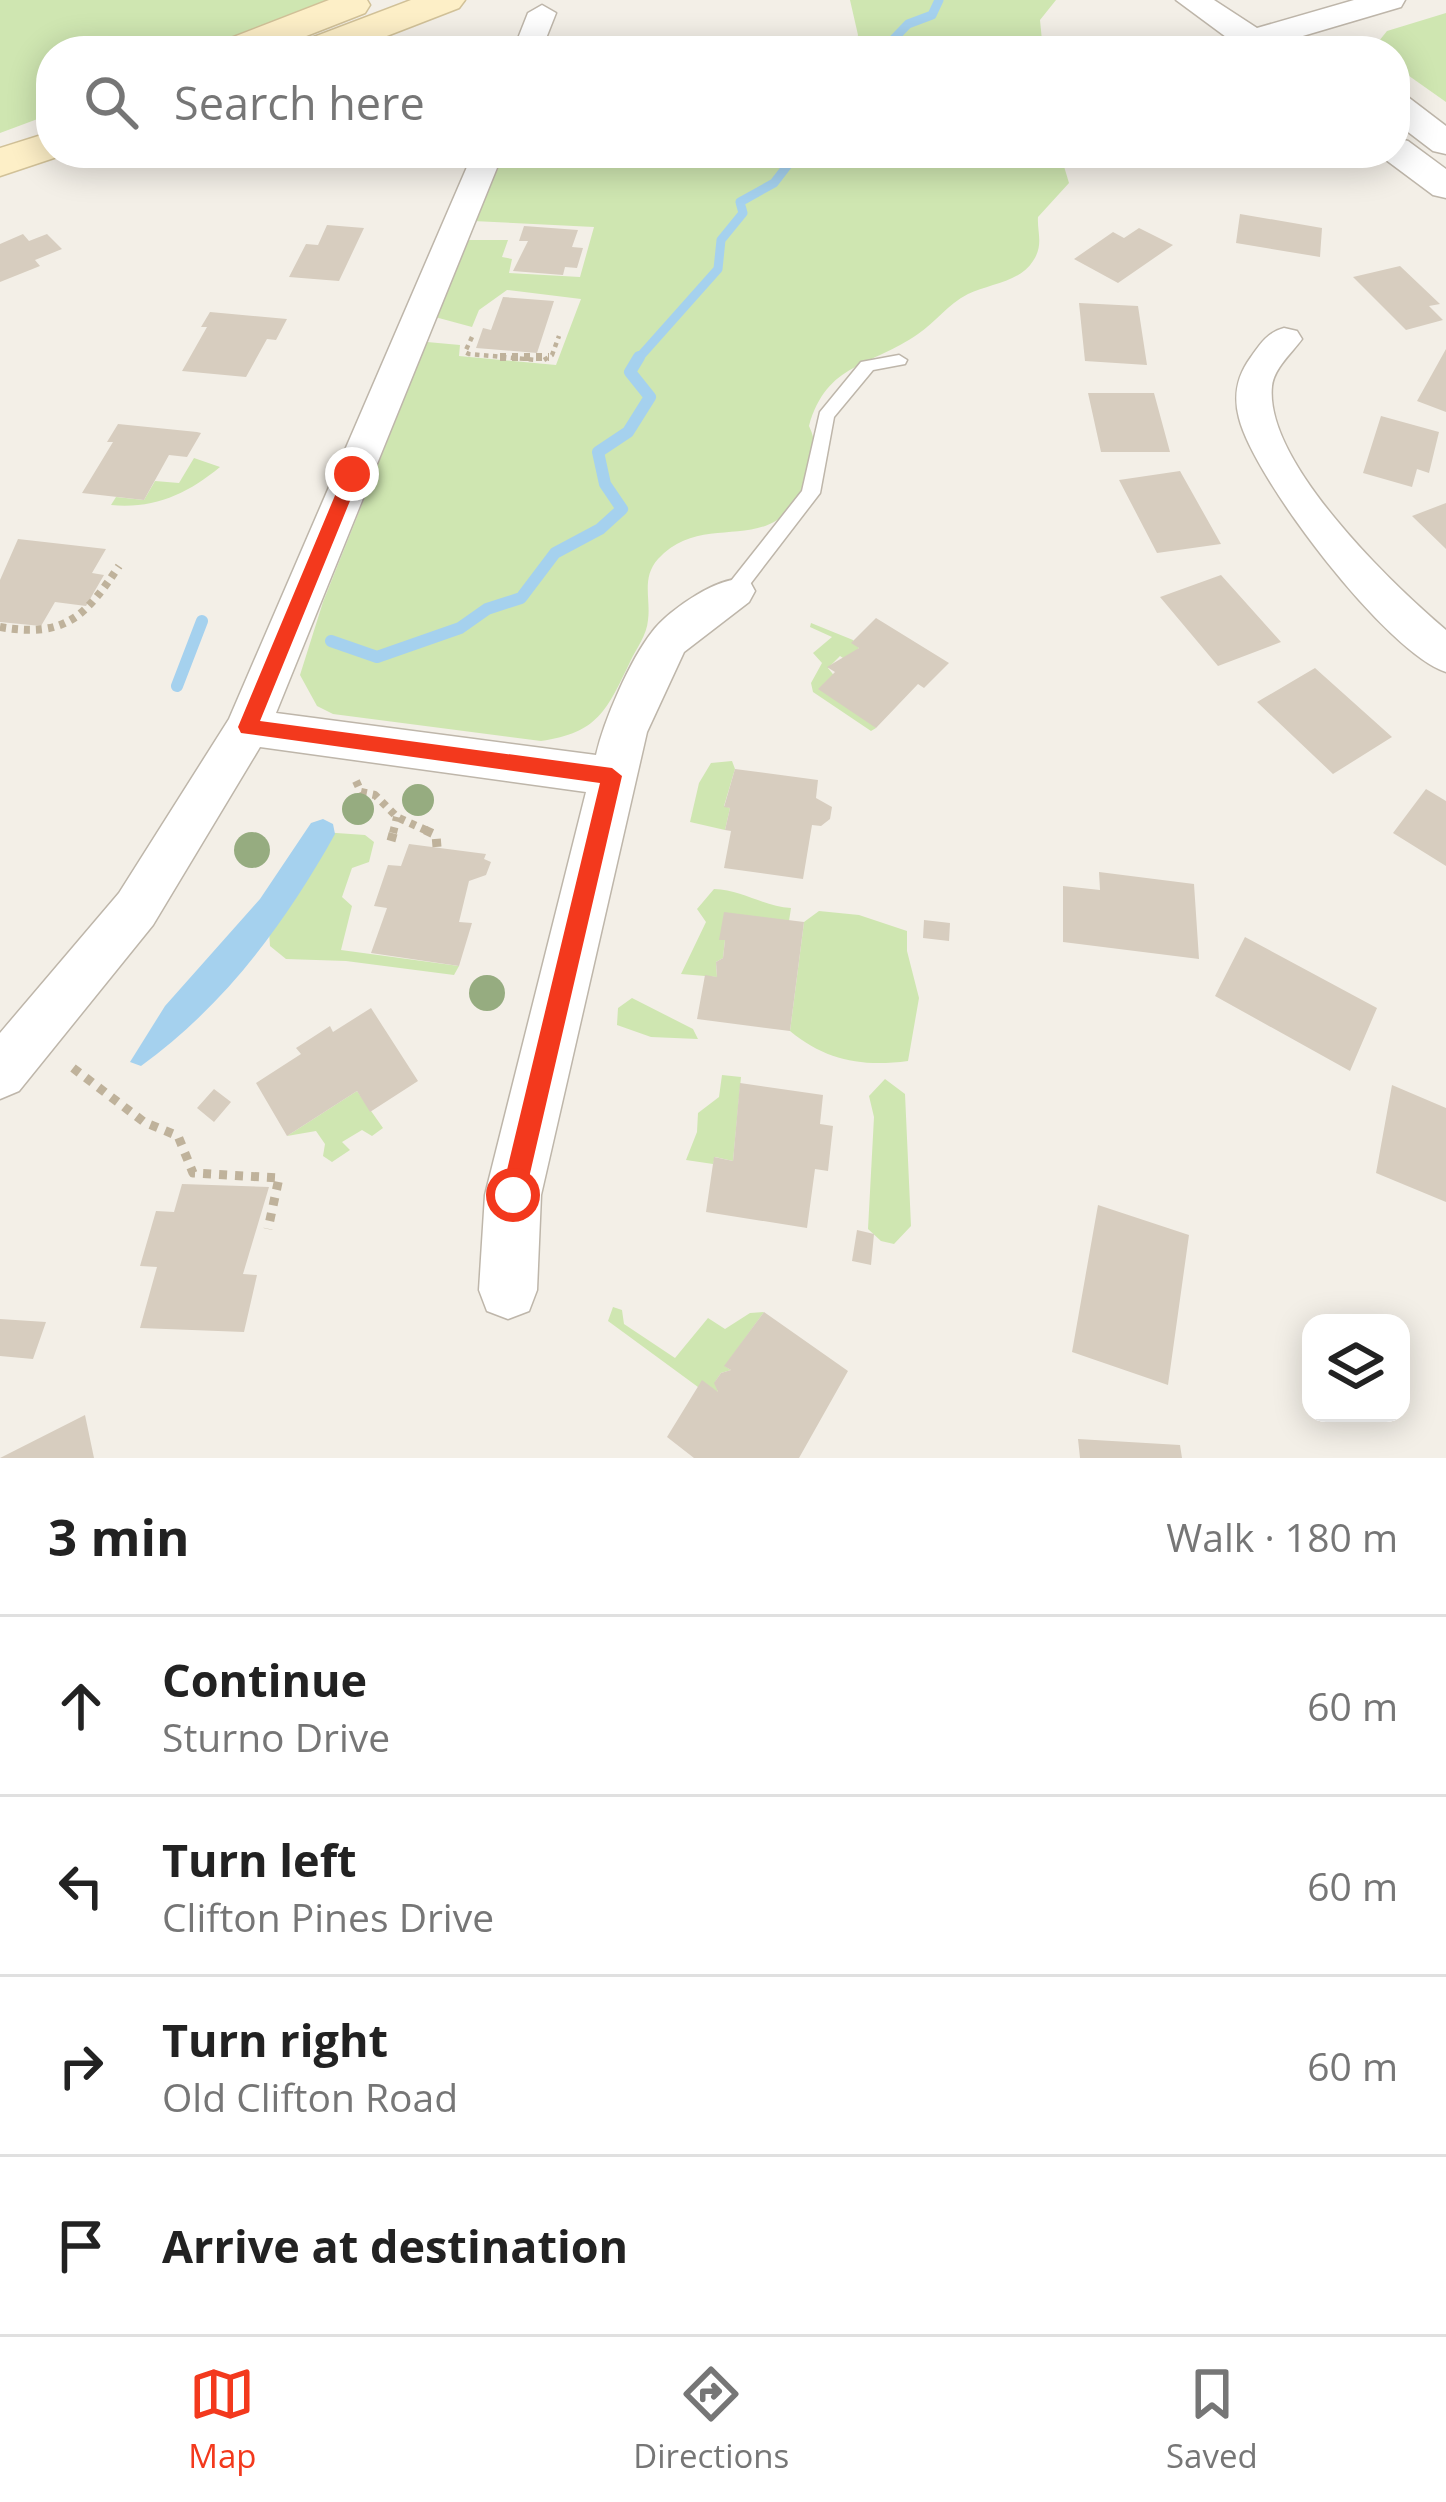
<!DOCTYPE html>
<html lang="en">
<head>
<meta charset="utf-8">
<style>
	body { margin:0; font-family:"Open Sans",sans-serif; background:#f6f6f6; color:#222 }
	.controls { position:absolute; right:36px; bottom:36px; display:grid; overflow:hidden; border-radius:24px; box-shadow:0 6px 30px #0003 }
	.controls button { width:108px; height:108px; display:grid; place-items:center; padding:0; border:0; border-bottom:3px solid #e0e0e0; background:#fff; color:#222; font:60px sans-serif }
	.stop { position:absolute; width:36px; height:36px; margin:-27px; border:9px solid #f3391d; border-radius:50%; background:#fff }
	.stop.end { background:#f3391d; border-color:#fff; box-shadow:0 3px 12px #0008 }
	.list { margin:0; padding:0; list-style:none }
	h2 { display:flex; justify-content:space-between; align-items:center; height:156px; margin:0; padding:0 48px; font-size:51px }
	h2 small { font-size:39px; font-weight:400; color:#767676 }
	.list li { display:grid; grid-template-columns:78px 1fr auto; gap:36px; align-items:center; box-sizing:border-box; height:180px; padding:0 48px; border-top:3px solid #e0e0e0 }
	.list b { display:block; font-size:45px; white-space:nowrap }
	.list p { margin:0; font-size:39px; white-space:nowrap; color:#767676 }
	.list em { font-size:39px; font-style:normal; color:#767676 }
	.icon { flex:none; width:66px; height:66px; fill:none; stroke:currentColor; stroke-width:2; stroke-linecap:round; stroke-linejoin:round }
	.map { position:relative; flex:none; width:1446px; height:1458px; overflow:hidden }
	.search { position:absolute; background:#fff; box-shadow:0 6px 30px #0003; left:36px; right:36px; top:36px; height:132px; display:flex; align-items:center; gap:30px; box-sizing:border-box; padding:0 42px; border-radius:48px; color:#767676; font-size:45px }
	.sheet { height:876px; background:#fff }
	nav { display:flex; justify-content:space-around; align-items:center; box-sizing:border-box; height:168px; border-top:3px solid #e0e0e0; background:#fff; font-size:33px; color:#767676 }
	nav a { display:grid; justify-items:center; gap:6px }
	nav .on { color:#f3391d }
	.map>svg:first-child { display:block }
	.green { fill:#cfe6b1 }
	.water { fill:#a5d1ee }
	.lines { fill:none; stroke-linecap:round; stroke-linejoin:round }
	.stream-far1 { stroke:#a5d1ee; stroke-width:9 }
	.stream { stroke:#a5d1ee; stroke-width:12 }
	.building { fill:#d7cdbf }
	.service-casing { stroke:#beb6aa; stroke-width:3 }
	.minor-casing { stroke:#beb6aa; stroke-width:3 }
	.tertiary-casing { stroke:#beb6aa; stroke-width:3 }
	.secondary-casing { stroke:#d1c198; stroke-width:3 }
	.path-far2 { stroke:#bfb29b; stroke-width:4.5; stroke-dasharray:4.5 4.5; stroke-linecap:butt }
	.path-far1 { stroke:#bfb29b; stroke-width:8; stroke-dasharray:6 6; stroke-linecap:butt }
	.path { stroke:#bfb29b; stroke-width:9; stroke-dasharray:8 8; stroke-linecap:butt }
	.service { fill:#fff; fill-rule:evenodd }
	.minor { fill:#fff; fill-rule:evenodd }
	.tertiary { fill:#fff; fill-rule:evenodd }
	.secondary { fill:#fdefc7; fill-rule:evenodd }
	.tree { fill:#96ac80 }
	.route { fill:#f3391d }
</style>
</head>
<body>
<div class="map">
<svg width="1446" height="1458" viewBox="0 0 1446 1458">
	<rect width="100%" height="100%" fill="#f3efe7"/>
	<!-- green -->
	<path class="green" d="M0,0H360L226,51H51V114L0,133Z
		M850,0H1056L1040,20L1043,51H854L858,35Z
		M1446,13V102L1395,66V51H1377L1375,46L1387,31Z
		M502,153H1060L1069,183L1038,217C1037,232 1044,245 1033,261C1020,282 989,284 968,294C947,305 937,321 918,334C871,367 827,362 809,426C818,445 815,458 808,478C775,565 707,506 658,559C641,578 651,599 648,620C647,635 636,649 630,662C607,710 598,733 541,741L333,714L317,706L300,675L323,602L427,342L460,345L459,356L556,365L581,299L507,290L479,310L472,327L435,317L466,240H508L502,257L512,259L509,273L580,277L594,227L473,221Z
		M194,458L220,467C187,494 155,509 111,505L116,497L144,500L155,481L179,483Z
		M811,623L853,640L859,648L846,660L840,656L828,668L876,728L871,731L813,692L811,683L822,663L813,653L832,637L810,627Z
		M732,761L735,769L724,806L730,808L725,830L690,822L699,783L711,763Z
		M322,832L365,835L374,842L369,862L352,868L342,897L352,906L341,950L459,966L454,975L346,961L286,959L270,946L268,917Z
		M714,889C742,890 763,906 791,908L789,921L720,940H725L723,958L716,962L717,977L681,974L706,922L697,909Z
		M819,911L859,915L907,931V951L919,998L908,1061C863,1067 826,1061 790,1031L804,922Z
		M632,998L693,1029L698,1039L651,1037L617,1025L618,1008Z
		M722,1075L741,1077L733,1161L715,1157L713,1164L686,1160L697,1132L698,1113L719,1097Z
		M885,1079L905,1094L911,1226L894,1244L881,1241L868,1229L874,1117L869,1096Z
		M357,1091L383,1128L372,1136L362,1130L342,1142L350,1150L332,1162L323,1156L325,1144L316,1131L287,1136Z
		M613,1307L622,1310L624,1324L675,1358L708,1318L725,1329L750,1313L764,1312L725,1366L731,1370L721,1373L715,1382L718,1392L698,1387L608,1321Z"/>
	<!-- water -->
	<path class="water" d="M323,819L333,824L335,834C285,924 224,1006 141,1066L130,1062L165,1006L260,899L311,823Z"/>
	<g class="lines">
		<!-- stream-far1 -->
		<path class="stream-far1" d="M882,51L908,24L932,15L939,0
			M637,360L718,269L721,240L743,213L740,202L774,183L797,153"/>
		<!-- stream -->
		<path class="stream" d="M331,641L377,657L460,628L487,609L521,598L555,553L600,529L622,509L605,484L598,452L628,432L650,397L630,372L639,357
			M177,686L202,621"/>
	</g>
	<!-- building -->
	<path class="building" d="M1240,214L1322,228L1320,257L1236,243Z
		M327,225L364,228L339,281L289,277L306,244L318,245Z
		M524,226L578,230L572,247L583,248L577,268L565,267L563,275L513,271L528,241H519Z
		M1139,228L1173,245L1118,283L1074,259L1113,232L1124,238Z
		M23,234L29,241L47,234L62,249L35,260L40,266L0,282V244Z
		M1400,266L1440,304L1429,306L1443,320L1406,330L1353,277Z
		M503,297L554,301L537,353L476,348L483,328L491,330Z
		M1079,303L1138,306L1147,365L1085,361Z
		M210,312L287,319L276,340L267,339L246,377L182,371L207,327H201Z
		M1446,349V412L1417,401Z
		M1088,393H1154L1170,452H1101Z
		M1381,416L1439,432L1429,473L1417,469L1412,487L1363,473Z
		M118,424L197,432L201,433L187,457L169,455L144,500L82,493L113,442H107Z
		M1180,471L1221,544L1157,553L1119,480Z
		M1446,503V549L1412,516Z
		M18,539L106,549L92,573L104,575L86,606L55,602L41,626L0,622V580Z
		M1221,575L1281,642L1218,666L1160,597Z
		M876,618L949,663L924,688L918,684L876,728L818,689L835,672L827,667L859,648L851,643Z
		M1315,668L1392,737L1333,774L1257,702Z
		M735,769L818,780L816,798L832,807L830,819L821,826L812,825L803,879L724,868L731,831L725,830L730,808L724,807Z
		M1426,789L1446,801V866L1393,833Z
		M409,844L486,854L484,859L491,862L486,875L469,881L459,922L472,923L459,966L371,953L387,908L374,906L388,865L401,866Z
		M1099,872L1194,884L1199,959L1063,942V886L1100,890Z
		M724,912L804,922L790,1031L697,1019L705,975L717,977L716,962L723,958L725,940H719Z
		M924,920L950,923L949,941L923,938Z
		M1245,937L1377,1008L1350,1071L1215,996Z
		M371,1008L418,1081L370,1112L357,1091L287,1136L256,1083L301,1054L296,1048L330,1026L333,1032Z
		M740,1083L823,1095L820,1124L833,1126L828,1171L815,1169L807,1228L706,1212L714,1157L733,1161Z
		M1392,1085L1446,1108V1202L1376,1173Z
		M214,1089L231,1102L214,1122L197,1108Z
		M182,1184L269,1187L243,1274L257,1275L244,1332L140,1328L157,1267L140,1266L156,1211L174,1212Z
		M1098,1205L1189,1235L1168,1385L1072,1352Z
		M857,1230L874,1234L871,1265L852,1261Z
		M764,1312L848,1371L799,1458H694L667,1437L702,1380L718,1392L714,1383L721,1373L731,1370L724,1366Z
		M0,1319L46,1322L33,1359L0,1356Z
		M85,1415L94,1458H0Z
		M1078,1439L1180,1445L1182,1458H1080Z"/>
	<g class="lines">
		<!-- service casing -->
		<g class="service-casing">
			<path id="service" d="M899,355L907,360L905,364L873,370L834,417L820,493L741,596H727L724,591L727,586L802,491L820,412L861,362Z"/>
		</g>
		<!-- minor casing -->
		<g class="minor-casing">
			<path id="minor" d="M542,5L556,13L541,51H513L528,13Z
				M473,153H503L276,713L596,755C604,720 630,660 652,632C668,610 723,572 749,580L755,591L749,602L684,652L647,732L541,1195L537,1290L529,1311L508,1319L487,1311L479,1290L485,1195L586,792L260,747L153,925L19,1091L0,1099V1033L119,893L229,719Z
				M1284,328L1297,331L1302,339C1292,353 1274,368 1272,386C1264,462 1392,584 1446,630V672C1387,653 1254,479 1239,418C1233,395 1237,376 1251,357C1260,344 1268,332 1284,328Z"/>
		</g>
		<!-- tertiary casing -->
		<g class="tertiary-casing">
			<path id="tertiary" d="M1176,0H1214L1257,28L1354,0H1405L1401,7L1279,43L1285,51H1245Z
				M1395,94L1408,97L1446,126V154L1433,151L1395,122Z
				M1395,138L1408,141L1446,169V198L1433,195L1382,157L1379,153H1395Z"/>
		</g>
		<!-- secondary casing -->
		<g class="secondary-casing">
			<path id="secondary" d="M329,0H367L370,5L365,13L268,51H212L218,43Z
				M411,0H465L459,8L348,51H292L298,43Z
				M51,132V153L66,154L0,176V148Z"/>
		</g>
		<!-- path-far2 -->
		<path class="path-far2" d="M472,337L465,352L469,354L537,360
			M544,360L552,355L559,336"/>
		<!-- path-far1 -->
		<path class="path-far1" d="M500,357H549
			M0,627C65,638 85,617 119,566
			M356,781L361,792L375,795L397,817L432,833
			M393,833L397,817"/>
		<!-- path -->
		<path class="path" d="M425,830L436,835L437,847
			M391,841L394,830
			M73,1068L144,1122L178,1136L193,1173L279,1178L268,1229"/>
		<!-- service -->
		<use href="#service" class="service"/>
		<!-- minor -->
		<use href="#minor" class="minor"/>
		<!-- tertiary -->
		<use href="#tertiary" class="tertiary"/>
		<!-- secondary -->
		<use href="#secondary" class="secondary"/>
	</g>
	<!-- trees -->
	<g class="tree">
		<circle cx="418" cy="800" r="16"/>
		<circle cx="358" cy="809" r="16"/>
		<circle cx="252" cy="850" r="18"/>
		<circle cx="487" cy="993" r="18"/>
	</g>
	<!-- route -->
	<path class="route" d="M352,468L361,474L260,721L612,768L622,776L525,1195L513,1207L501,1195L600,783L241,733L238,727L344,474Z"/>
</svg>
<div class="controls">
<button><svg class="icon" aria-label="layers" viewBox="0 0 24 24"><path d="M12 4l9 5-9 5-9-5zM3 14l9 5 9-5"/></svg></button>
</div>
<div class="stop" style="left:513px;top:1195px"></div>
<div class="stop end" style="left:352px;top:474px"></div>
<div class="search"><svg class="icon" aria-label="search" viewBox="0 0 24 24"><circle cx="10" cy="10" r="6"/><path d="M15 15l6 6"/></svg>Search here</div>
</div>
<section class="sheet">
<h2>3 min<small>Walk · 180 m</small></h2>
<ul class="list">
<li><svg class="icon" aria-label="ahead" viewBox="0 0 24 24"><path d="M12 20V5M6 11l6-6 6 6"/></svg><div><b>Continue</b><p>Sturno Drive</p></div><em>60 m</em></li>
<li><svg class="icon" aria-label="left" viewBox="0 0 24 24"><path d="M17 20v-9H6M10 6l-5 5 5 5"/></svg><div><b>Turn left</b><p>Clifton Pines Drive</p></div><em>60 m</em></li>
<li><svg class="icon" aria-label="right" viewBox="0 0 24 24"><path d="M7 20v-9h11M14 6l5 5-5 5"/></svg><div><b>Turn right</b><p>Old Clifton Road</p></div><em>60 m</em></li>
<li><svg class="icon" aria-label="arrive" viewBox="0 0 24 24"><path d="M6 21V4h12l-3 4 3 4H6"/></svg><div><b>Arrive at destination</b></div></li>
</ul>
</section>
<nav>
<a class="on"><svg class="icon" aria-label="map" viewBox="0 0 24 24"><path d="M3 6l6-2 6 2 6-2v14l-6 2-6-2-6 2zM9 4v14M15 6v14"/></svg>Map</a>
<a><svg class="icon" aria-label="directions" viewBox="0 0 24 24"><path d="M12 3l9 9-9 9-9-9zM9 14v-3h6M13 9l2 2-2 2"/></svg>Directions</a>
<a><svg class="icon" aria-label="saved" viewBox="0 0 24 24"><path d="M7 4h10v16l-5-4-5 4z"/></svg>Saved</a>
</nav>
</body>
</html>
